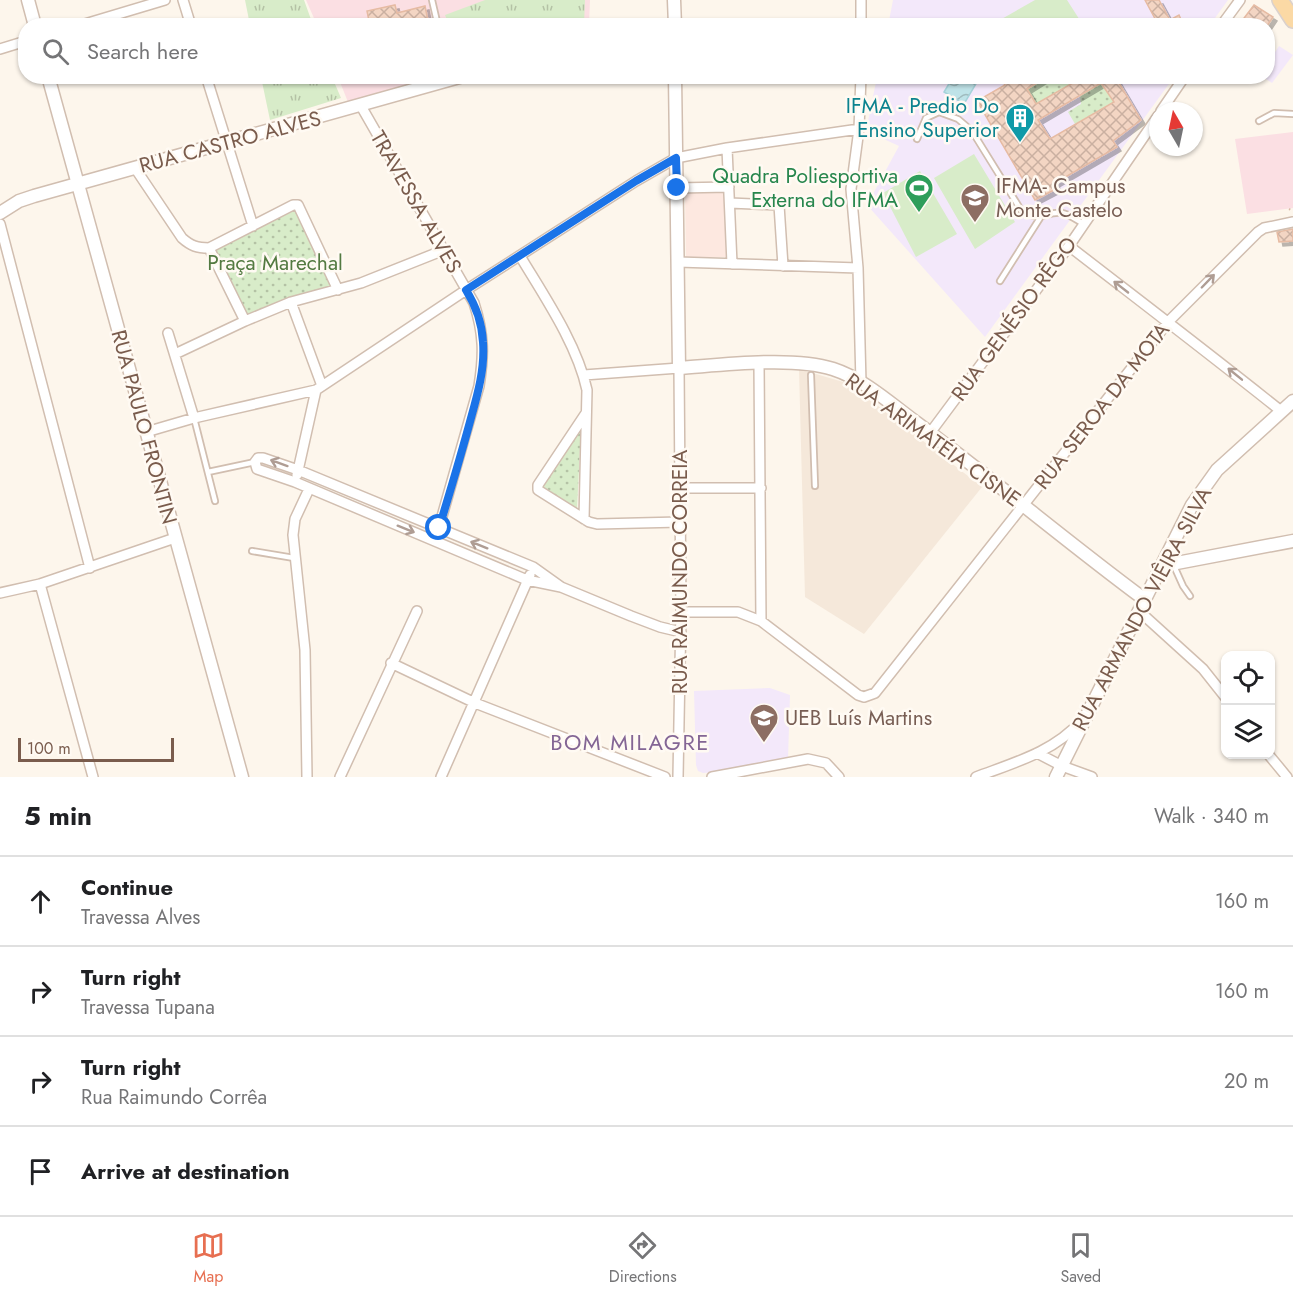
<!DOCTYPE html>
<html lang="en">
<head>
<meta charset="utf-8">
<style>
	body { margin:0; font-family:Jost,sans-serif; background:#f2f2f2; color:#202124 }
	.controls { position:absolute; right:18px; bottom:18px; display:grid; overflow:hidden; border-radius:12px; box-shadow:0 2px 4px #0004 }
	.controls button { width:54px; height:54px; display:grid; place-items:center; padding:0; border:0; border-bottom:2px solid #e0e0e0; background:#fff; color:#202124; font:30px sans-serif }
	.compass { position:absolute; left:1149px; top:102px; width:54px; height:54px; border-radius:50%; background:#fff; box-shadow:0 2px 4px #0004; rotate:351deg }
	.scale { position:absolute; left:18px; bottom:15px; width:156px; box-sizing:border-box; padding-left:6px; border:3px solid #7a5c4d; border-top:0; font-size:16px; line-height:21px; white-space:nowrap; color:#7a5c4d; -webkit-text-stroke:4px #fffaf3; paint-order:stroke }
	.stop { position:absolute; width:18px; height:18px; margin:-14px; border:4px solid #1a73e8; border-radius:50%; background:#fff }
	.stop.end { background:#1a73e8; border-color:#fff; box-shadow:0 2px 6px #0008 }
	.list { margin:0; padding:0; list-style:none }
	h2 { display:flex; justify-content:space-between; align-items:center; height:78px; margin:0; padding:0 24px; font-size:26px }
	h2 small { font-size:20px; font-weight:400; color:#757577 }
	.list li { display:grid; grid-template-columns:39px 1fr auto; gap:18px; align-items:center; box-sizing:border-box; height:90px; padding:0 24px; border-top:2px solid #e0e0e0 }
	.list b { display:block; font-size:22px; white-space:nowrap }
	.list p { margin:0; font-size:20px; white-space:nowrap; color:#757577 }
	.list em { font-size:20px; font-style:normal; color:#757577 }
	.icon { flex:none; width:33px; height:33px; fill:none; stroke:currentColor; stroke-width:2; stroke-linecap:round; stroke-linejoin:round }
	.map { position:relative; flex:none; width:1293px; height:777px; overflow:hidden }
	.search { position:absolute; background:#fff; box-shadow:0 2px 4px #0004; left:18px; right:18px; top:18px; height:66px; display:flex; align-items:center; gap:15px; box-sizing:border-box; padding:0 21px; border-radius:24px; color:#757577; font-size:22px }
	.sheet { height:438px; background:#fff }
	nav { display:flex; justify-content:space-around; align-items:center; box-sizing:border-box; height:84px; border-top:2px solid #e0e0e0; background:#fff; font-size:16px; color:#757577 }
	nav a { display:grid; justify-items:center; gap:3px }
	nav .on { color:#e76f51 }
	.map>svg:first-child { display:block }
	.residential { fill:#f5e8da }
	.commercial { fill:#fde8e0 }
	.education { fill:#f3e8fa }
	.medical { fill:#fbdfe3 }
	.grass { fill:url(#grass-tufts) }
	.park { fill:url(#park-dots) }
	.garden { fill:#d8ecc9 }
	.water { fill:url(#water-waves); stroke:#a5d3da; stroke-width:1.5 }
	.building { fill:url(#building-cross-hatch); stroke:#e6bba3; stroke-width:1.5; fill-rule:evenodd; filter:url(#shadow) }
	.lines { fill:none; stroke-linecap:round; stroke-linejoin:round }
	.service-casing { stroke:#d1beb0; stroke-width:8 }
	.minor-casing { stroke:#d1beb0; stroke-width:12 }
	.tertiary-casing { stroke:#d1beb0; stroke-width:15 }
	.primary-casing { stroke:#dad1cd; stroke-width:18 }
	.path { stroke:#d9b8a5; stroke-width:2; stroke-dasharray:1.5 4.5; stroke-linecap:butt }
	.service { stroke:#fff; stroke-width:4.5 }
	.minor { stroke:#fff; stroke-width:9 }
	.tertiary { stroke:#fff; stroke-width:12 }
	.primary { stroke:#fbd9a5; stroke-width:15 }
	.oneway { stroke:#af9d94 }
	.route { stroke:#1a73e8; stroke-width:8 }
	.labels { text-anchor:middle; stroke-width:5; stroke-linejoin:round; paint-order:stroke }
	.culture-label { font-size:21px; fill:#0d838f; stroke:#fffaf3; text-anchor:end }
	.street-label { font-size:21px; fill:#7a5c4d; stroke:#fffaf3 }
	.leisure-label { font-size:21px; fill:#27864d; stroke:#fffaf3; text-anchor:end }
	.education-label { font-size:21px; fill:#785e54; stroke:#fffaf3; text-anchor:start }
	.park-label { font-size:21px; fill:#537a41; stroke:#fffaf3 }
	.neighbourhood-label { font-size:22px; letter-spacing:1.5px; fill:#846695; stroke:#fffaf3 }
</style>
</head>
<body>
<div class="map">
<svg width="1293" height="777" viewBox="0 0 1293 777">
	<defs>
		<pattern id="grass-tufts" width="24" height="20" patternUnits="userSpaceOnUse" patternTransform="scale(1.5)"><rect width="24" height="20" fill="#d8ecc9"/><path d="M3 7l-1-3M5 7V3M7 7l1-3M15 17l-1-3M17 17v-4M19 17l1-3" fill="none" stroke="#b4c2a5"/></pattern>
		<pattern id="park-dots" width="8" height="8" patternUnits="userSpaceOnUse" patternTransform="scale(1.5)"><rect width="8" height="8" fill="#d8ecc9"/><path d="M2 2h.1M6 6h.1" fill="none" stroke="#b4c2a5" stroke-width="1.8" stroke-linecap="round"/></pattern>
		<pattern id="water-waves" width="16" height="10" patternUnits="userSpaceOnUse" patternTransform="scale(1.5)"><rect width="16" height="10" fill="#bfe3e8"/><path d="M0 5q4-4 8 0t8 0" fill="none" stroke="#a0bbbe"/></pattern>
		<pattern id="building-cross-hatch" width="8" height="8" patternUnits="userSpaceOnUse" patternTransform="scale(1.5)"><rect width="8" height="8" fill="#f3d5c3"/><path d="M0 0l8 8M0 8l8-8" fill="none" stroke="#cab0a1"/></pattern>
		<filter id="shadow"><feDropShadow dx="4" dy="4" stdDeviation="0" flood-color="#0004"/></filter>
	</defs>
	<rect width="100%" height="100%" fill="#fdf6ec"/>
	<!-- residential -->
	<path class="residential" d="M799,369L850,384L982,487L864,634L805,597Z"/>
	<!-- commercial -->
	<path class="commercial" d="M725,191L726,257H686L685,192Z"/>
	<!-- education -->
	<path class="education" d="M893,0H1228L1210,25L888,26Z
		M1279,46L1293,55L1272,83L1263,77L1268,76V63Z
		M877,77H1174L985,337L867,205L899,146L866,131Z
		M770,688L790,695L788,759L744,770L703,773L698,771L696,765L694,691Z"/>
	<!-- medical -->
	<path class="medical" d="M306,0H590L589,25H317Z
		M338,77H437L348,102Z
		M1293,132V208L1247,214L1235,139Z"/>
	<!-- grass -->
	<path class="grass" d="M245,0H304L313,25H250Z
		M485,0H585L584,25H449L445,15Z
		M261,77H332L341,98L270,120Z"/>
	<!-- park -->
	<path class="park" d="M1048,77H1085L1036,104L1027,89Z
		M1101,83L1114,102L1075,124L1068,112L1081,104L1080,96Z
		M296,207L334,286L247,316L215,248Z
		M581,426L577,510L538,488Z"/>
	<!-- garden -->
	<path class="garden" d="M1035,0H1067L1083,25H991Z
		M974,154L1015,222L975,249L934,178Z
		M920,171L957,234L916,257L883,193Z"/>
	<!-- water -->
	<path class="water" d="M953,77H980L964,104L944,92Z"/>
	<!-- building -->
	<path class="building" d="M1145,0H1159L1170,20L1179,15L1184,26H1159Z
		M395,5L397,13L425,6L429,26H370L367,11Z
		M1254,5L1273,17L1267,26H1238Z
		M1008,76H1048L1027,89L1036,104L1085,76H1115L1141,120L1113,141L1117,147L1055,183L1058,188L1035,200L977,101L1005,85L1002,80ZM1101,83L1114,102L1050,139L1038,120Z
		M1293,229V241L1279,242L1277,232Z"/>
	<g class="lines">
		<!-- service casing -->
		<g class="service-casing">
			<path id="service" d="M432,0L438,26
				M358,77L359,76
				M1259,121L1274,113L1293,114
				M917,139L926,118L939,112L958,119L972,131L1021,210C1044,224 1043,211 1062,213C1069,214 1078,221 1084,224
				M1000,281L1040,218
				M811,375L815,486
				M194,418L215,501
				M208,472L255,462
				M252,551L294,558
				M1174,566L1183,586L1190,596"/>
		</g>
		<!-- minor casing -->
		<g class="minor-casing">
			<path id="minor" d="M183,0L191,26
				M861,0V26
				M78,26L165,0
				M1221,26L1240,0
				M0,49L26,41
				M206,76L253,226
				M861,76L859,129L851,189L858,268L861,383
				M361,106L474,303C484,334 484,355 479,386L437,534
				M1161,111L1185,76
				M727,148L732,264
				M135,168L182,238C191,246 197,248 209,248L293,205H298L338,290
				M677,188L729,187
				M730,203L779,205L783,266
				M0,224L90,568
				M1069,246C1140,301 1211,355 1281,411
				M209,248L245,321
				M520,256C544,296 577,344 587,390L584,519
				M678,262L858,268
				M291,302L322,386
				M168,333L194,418
				M175,354L245,321L291,302L361,283L444,250
				M759,364L761,621
				M584,375L679,368L681,612L678,777
				M586,413L538,485V490L589,522L597,524L680,522
				M146,432L194,418L316,390L466,290L636,181L676,158L727,148L859,129
				M930,433L1069,246L1158,116
				M297,475L316,390
				M680,488H761
				M40,584L93,777
				M561,587L533,567L298,470L263,458H258L255,462L257,469L295,482L527,580L561,587L631,616L660,627L681,632
				M0,593L40,584L175,538
				M1139,611L1203,669L1226,698
				M681,612H738L761,621L858,695L864,697L875,693L1168,322L1258,232L1264,228L1293,222
				M391,663L475,703L665,777
				M1037,753L1062,766L1092,777
				M1268,754L1287,777
				M307,777L305,650L293,535L295,519L309,489
				M340,777L417,611
				M441,777L530,575
				M712,777L808,759L826,763L839,777
				M976,777C1013,763 1054,752 1081,721"/>
		</g>
		<!-- tertiary casing -->
		<g class="tertiary-casing">
			<path id="tertiary" d="M28,0L35,26
				M674,0L675,26
				M48,76L242,777
				M675,76L679,368C722,365 793,356 833,369C864,379 891,404 917,423C994,480 1067,542 1144,599
				M0,213L19,201L34,196L463,76
				M1161,566L1293,541
				M1056,777L1192,505L1217,470L1293,401"/>
		</g>
		<!-- primary casing -->
		<g class="primary-casing">
			<path id="primary" d="M1280,0L1293,20"/>
		</g>
		<!-- path -->
		<path class="path" d="M1289,209L1293,211"/>
		<!-- service -->
		<use href="#service" class="service"/>
		<!-- minor -->
		<use href="#minor" class="minor"/>
		<!-- tertiary -->
		<use href="#tertiary" class="tertiary"/>
		<!-- primary -->
		<use href="#primary" class="primary"/>
	</g>
	<!-- one-way arrows -->
	<defs><path id="oneway-shaft" d="M-6 0H5M1.5-3L5.5 0L1.5 3" fill="none" stroke-width="1.6" stroke-linecap="round" stroke-linejoin="round" transform="scale(1.5)"/></defs>
	<g class="oneway">
		<use href="#oneway-shaft" transform="translate(1208 281) rotate(-46)"/>
		<use href="#oneway-shaft" transform="translate(1121 287) rotate(-142)"/>
		<use href="#oneway-shaft" transform="translate(1235 374) rotate(-141)"/>
		<use href="#oneway-shaft" transform="translate(279 463) rotate(-160)"/>
		<use href="#oneway-shaft" transform="translate(406 529) rotate(22)"/>
		<use href="#oneway-shaft" transform="translate(479 545) rotate(-158)"/>
	</g>
	<g class="lines">
		<!-- route -->
		<path class="route" d="M439,528C450,492 461,455 471,418C478,393 485,368 483,342C482,323 476,306 466,290L636,181L676,158L677,188"/>
	</g>
	<!-- icons -->
	<defs>
		<g id="building-pin" transform="scale(1.5)"><path d="M0 17L-7.5 6A9.5 9.5 0 1 1 7.5 6Z" fill="#0f9aa8" stroke="#fffaf3"/><path d="M-4-6H4V6H1V3H-1V6H-4ZM-2.5-4.3h1.7v1.8h-1.7ZM.8-4.3h1.7v1.8H.8ZM-2.5-1h1.7V.8h-1.7ZM.8-1h1.7V.8H.8Z" fill="#fff"/></g>
		<g id="stadium-pin" transform="scale(1.5)"><path d="M0 17L-7.5 6A9.5 9.5 0 1 1 7.5 6Z" fill="#2e9e5b" stroke="#fffaf3"/><path d="M0-5a6.5 5 0 1 0 0 10a6.5 5 0 1 0 0-10ZM-3.5-1.8h7v3.6h-7Z" fill="#fff"/></g>
		<g id="university-pin" transform="scale(1.5)"><path d="M0 17L-7.5 6A9.5 9.5 0 1 1 7.5 6Z" fill="#8d6e63" stroke="#fffaf3"/><path d="M0-5L7-2L0 1L-7-2ZM-4 1L0 2.5L4 1V4Q0 6-4 4Z" fill="#fff"/></g>
		<g id="school-pin" transform="scale(1.5)"><path d="M0 17L-7.5 6A9.5 9.5 0 1 1 7.5 6Z" fill="#8d6e63" stroke="#fffaf3"/><path d="M0-5L7-2L0 1L-7-2ZM-4 1L0 2.5L4 1V4Q0 6-4 4Z" fill="#fff"/></g>
	</defs>
	<g fill-rule="evenodd">
		<use href="#building-pin" x="1020" y="118"/>
		<use href="#stadium-pin" x="919" y="188"/>
		<use href="#university-pin" x="975" y="198"/>
		<use href="#school-pin" x="764" y="718"/>
	</g>
	<g class="labels">
		<!-- culture labels -->
		<g class="culture-label">
			<text x="999" y="113">IFMA - Predio Do<tspan x="999" dy="24">Ensino Superior</tspan></text>
		</g>
		<!-- street labels -->
		<g class="street-label">
			<text transform="translate(230 142) rotate(-15)" y="7">RUA CASTRO ALVES</text>
			<text transform="translate(416 202) rotate(60)" y="7">TRAVESSA ALVES</text>
			<text transform="translate(1014 319) rotate(-54)" y="7">RUA GENÉSIO RÊGO</text>
			<text transform="translate(1102 406) rotate(-52)" y="7">RUA SEROA DA MOTA</text>
			<text transform="translate(144 427) rotate(75)" y="7">RUA PAULO FRONTIN</text>
			<text transform="translate(933 440) rotate(36)" y="7">RUA ARIMATÉIA CISNE</text>
			<text transform="translate(680 572) rotate(-90)" y="7">RUA RAIMUNDO CORREIA</text>
			<text transform="translate(1142 609) rotate(-62)" y="7">RUA ARMANDO VIÊIRA SILVA</text>
		</g>
		<!-- leisure labels -->
		<g class="leisure-label">
			<text x="898" y="183">Quadra Poliesportiva<tspan x="898" dy="24">Externa do IFMA</tspan></text>
		</g>
		<!-- education labels -->
		<g class="education-label">
			<text x="996" y="193">IFMA- Campus<tspan x="996" dy="24">Monte Castelo</tspan></text>
			<text x="785" y="725">UEB Luís Martins</text>
		</g>
		<!-- park labels -->
		<g class="park-label">
			<text x="275" y="270">Praça Marechal</text>
		</g>
		<!-- neighbourhood labels -->
		<g class="neighbourhood-label">
			<text x="630" y="750">BOM MILAGRE</text>
		</g>
	</g>
</svg>
<div class="controls">
<button><svg class="icon" aria-label="locate" viewBox="0 0 24 24"><circle cx="12" cy="12" r="6"/><path d="M12 2v4M12 18v4M2 12h4M18 12h4"/></svg></button>
<button><svg class="icon" aria-label="layers" viewBox="0 0 24 24"><path d="M12 4l9 5-9 5-9-5zM3 14l9 5 9-5"/></svg></button>
</div>
<svg class="compass" viewBox="-18 -18 36 36"><path d="M0-13l5 13h-10z" fill="#e53935"/><path d="M0 13l5-13h-10z" fill="#757577"/></svg>
<div class="scale">100 m</div>
<div class="stop" style="left:439px;top:528px"></div>
<div class="stop end" style="left:677px;top:188px"></div>
<div class="search"><svg class="icon" aria-label="search" viewBox="0 0 24 24"><circle cx="10" cy="10" r="6"/><path d="M15 15l6 6"/></svg>Search here</div>
</div>
<section class="sheet">
<h2>5 min<small>Walk · 340 m</small></h2>
<ul class="list">
<li><svg class="icon" aria-label="ahead" viewBox="0 0 24 24"><path d="M12 20V5M6 11l6-6 6 6"/></svg><div><b>Continue</b><p>Travessa Alves</p></div><em>160 m</em></li>
<li><svg class="icon" aria-label="right" viewBox="0 0 24 24"><path d="M7 20v-9h11M14 6l5 5-5 5"/></svg><div><b>Turn right</b><p>Travessa Tupana</p></div><em>160 m</em></li>
<li><svg class="icon" aria-label="right" viewBox="0 0 24 24"><path d="M7 20v-9h11M14 6l5 5-5 5"/></svg><div><b>Turn right</b><p>Rua Raimundo Corrêa</p></div><em>20 m</em></li>
<li><svg class="icon" aria-label="arrive" viewBox="0 0 24 24"><path d="M6 21V4h12l-3 4 3 4H6"/></svg><div><b>Arrive at destination</b></div></li>
</ul>
</section>
<nav>
<a class="on"><svg class="icon" aria-label="map" viewBox="0 0 24 24"><path d="M3 6l6-2 6 2 6-2v14l-6 2-6-2-6 2zM9 4v14M15 6v14"/></svg>Map</a>
<a><svg class="icon" aria-label="directions" viewBox="0 0 24 24"><path d="M12 3l9 9-9 9-9-9zM9 14v-3h6M13 9l2 2-2 2"/></svg>Directions</a>
<a><svg class="icon" aria-label="saved" viewBox="0 0 24 24"><path d="M7 4h10v16l-5-4-5 4z"/></svg>Saved</a>
</nav>
</body>
</html>
